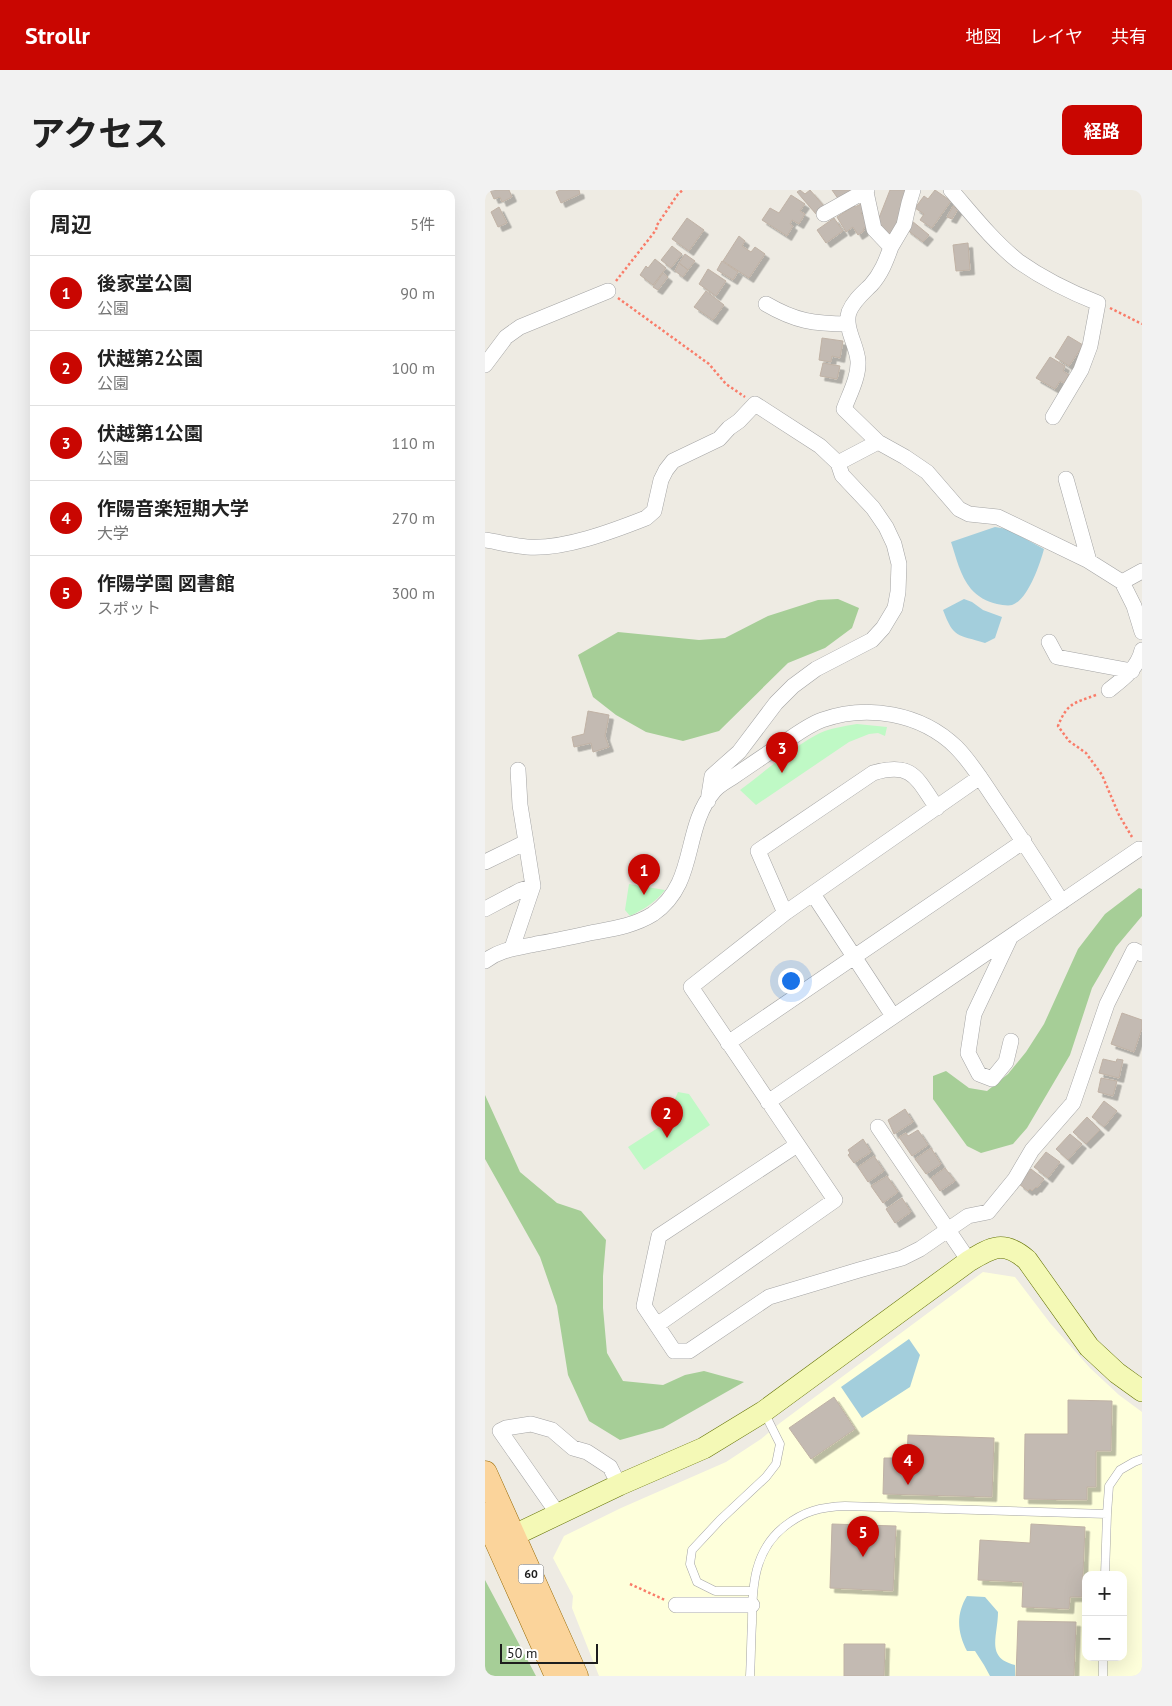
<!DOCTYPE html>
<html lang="ja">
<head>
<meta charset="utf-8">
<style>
	body { margin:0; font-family:"PT Sans","Noto Sans JP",sans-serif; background:#f2f2f2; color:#222 }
	.controls { position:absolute; right:15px; bottom:15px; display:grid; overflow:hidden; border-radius:10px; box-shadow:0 5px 20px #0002 }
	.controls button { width:45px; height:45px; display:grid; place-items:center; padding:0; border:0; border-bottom:1px solid #e0e0e0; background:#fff; color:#222; font:25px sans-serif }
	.scale { position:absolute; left:15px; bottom:12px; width:98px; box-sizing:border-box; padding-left:5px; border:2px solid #1d1d1d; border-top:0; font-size:14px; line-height:18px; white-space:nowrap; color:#1d1d1d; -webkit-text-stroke:4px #fff; paint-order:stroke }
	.you { position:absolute; left:305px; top:790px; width:18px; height:18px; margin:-12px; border:4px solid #fff; border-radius:50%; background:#1a73e8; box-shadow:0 0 0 8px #1a73e833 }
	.badge { display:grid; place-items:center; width:32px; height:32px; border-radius:50%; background:#c90601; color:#fff; font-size:16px; font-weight:700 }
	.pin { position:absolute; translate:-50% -41px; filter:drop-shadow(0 1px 2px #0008) }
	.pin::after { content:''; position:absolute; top:26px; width:18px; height:15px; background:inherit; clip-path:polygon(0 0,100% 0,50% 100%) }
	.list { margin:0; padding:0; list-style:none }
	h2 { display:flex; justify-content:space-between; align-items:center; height:65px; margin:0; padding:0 20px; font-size:21px }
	h2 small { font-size:16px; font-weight:400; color:#767676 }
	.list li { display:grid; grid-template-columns:32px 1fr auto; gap:15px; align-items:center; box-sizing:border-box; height:75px; padding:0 20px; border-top:1px solid #e0e0e0 }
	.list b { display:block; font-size:19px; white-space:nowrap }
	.list p { margin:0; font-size:16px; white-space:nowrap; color:#767676 }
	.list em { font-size:16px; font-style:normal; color:#767676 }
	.map { position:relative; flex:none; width:657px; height:1486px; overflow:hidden; border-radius:10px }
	header { display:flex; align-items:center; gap:30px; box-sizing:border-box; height:70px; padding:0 25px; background:#c90601; color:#fff }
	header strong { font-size:24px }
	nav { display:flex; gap:28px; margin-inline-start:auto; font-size:18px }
	.intro { display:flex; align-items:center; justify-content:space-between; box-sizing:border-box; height:120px; padding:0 30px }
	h1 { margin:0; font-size:35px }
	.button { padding:12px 22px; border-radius:10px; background:#c90601; color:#fff; font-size:18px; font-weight:700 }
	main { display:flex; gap:30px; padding:0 30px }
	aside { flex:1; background:#fff; border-radius:10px; box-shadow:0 5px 20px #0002 }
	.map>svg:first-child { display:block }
	.education { fill:#feffdb; fill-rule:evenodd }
	.forest { fill:#a6ce97 }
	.park { fill:#bff9c5 }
	.water { fill:#a3cedc }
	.building { fill:#c3bab2; stroke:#c0b2a5; filter:url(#shadow) }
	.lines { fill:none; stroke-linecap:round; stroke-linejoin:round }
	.lane-casing { stroke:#a4a4a4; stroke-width:9 }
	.street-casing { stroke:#a4a4a4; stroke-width:16 }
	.secondary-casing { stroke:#647305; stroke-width:22 }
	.primary-casing { stroke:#966800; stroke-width:25 }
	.path { stroke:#f97c69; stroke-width:2.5; stroke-dasharray:2.5 2.5; stroke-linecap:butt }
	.lane { stroke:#fff; stroke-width:8 }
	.street { stroke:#fff; stroke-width:15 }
	.secondary { stroke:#f4f9b6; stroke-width:21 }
	.primary { stroke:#fbd49b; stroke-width:24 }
	.labels { text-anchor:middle; stroke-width:4.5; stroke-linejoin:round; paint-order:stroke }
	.shield { fill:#fff; stroke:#616161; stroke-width:1 }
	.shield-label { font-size:12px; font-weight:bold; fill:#1d1d1d }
</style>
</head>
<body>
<header>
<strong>Strollr</strong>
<nav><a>地図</a><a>レイヤ</a><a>共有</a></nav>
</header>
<div class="intro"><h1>アクセス</h1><a class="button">経路</a></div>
<main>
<aside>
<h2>周辺<small>5件</small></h2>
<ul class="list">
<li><span class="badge">1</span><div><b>後家堂公園</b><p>公園</p></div><em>90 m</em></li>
<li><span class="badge">2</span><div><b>伏越第2公園</b><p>公園</p></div><em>100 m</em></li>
<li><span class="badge">3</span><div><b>伏越第1公園</b><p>公園</p></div><em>110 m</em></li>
<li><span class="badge">4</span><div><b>作陽音楽短期大学</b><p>大学</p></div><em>270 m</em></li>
<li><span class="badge">5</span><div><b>作陽学園 図書館</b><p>スポット</p></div><em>300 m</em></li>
</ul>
</aside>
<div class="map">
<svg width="657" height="1486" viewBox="0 0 657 1486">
	<defs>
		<filter id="shadow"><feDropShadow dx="4.5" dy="4.5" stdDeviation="0" flood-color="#0004"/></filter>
	</defs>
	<rect width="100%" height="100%" fill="#eeebe3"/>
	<!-- education -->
	<path class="education" d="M498,1082L530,1087L565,1133L605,1178L634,1205L657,1222V1486H114L87,1418L88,1406L68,1368L79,1346L136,1318L241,1272L276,1249L295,1233ZM601,1385H638V1467H601Z"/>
	<!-- forest -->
	<path class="forest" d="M353,409L374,418L367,438L340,458L303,473L234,541L198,551L161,542L131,525L108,507L93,465L133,442L214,450L240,448L283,426L333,410Z
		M654,698L657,699V726L631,757L607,798L585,865L542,938L528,954L496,963L482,956L448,909V886L461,881L484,898L502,901L523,884L541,862L559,834L593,759L620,724Z
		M0,905L35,982L72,1013L96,1021L121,1050L118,1086V1118L122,1163L138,1191L178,1195L200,1185L219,1181L259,1192L178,1238L135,1250L104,1231L83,1185L72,1116L55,1067L0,969Z
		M0,1390L51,1486H0Z"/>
	<!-- park -->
	<path class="park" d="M372,534L402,537L400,546L393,543L384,544L364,552L271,615L255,600C279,582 309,556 335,543C346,538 360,536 372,534Z
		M144,694L180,700C170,713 159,719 145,726L140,720Z
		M193,902L204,904L225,935L159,980L143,957L179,934Z"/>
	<!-- water -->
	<path class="water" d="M510,337L522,339L559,359C555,374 543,410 527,415C523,416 517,415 512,414C502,412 492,406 486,399C475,386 471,367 466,352Z
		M479,409L487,412L498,420L517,427L510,448L500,453C472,444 469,449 458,420Z
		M424,1149L435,1165L425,1197L377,1228L356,1197Z
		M482,1406L500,1407L513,1422C513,1446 500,1468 530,1475V1486H505L499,1475L490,1461H482C472,1442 471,1424 482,1406Z"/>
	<!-- building -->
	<path class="building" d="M5,0H24L27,7L17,12L15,7L9,9Z
		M75,0H94L95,4L76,13L71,2Z
		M315,0L320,4L325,0L339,16L331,24L312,2Z
		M347,0H365L366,2L354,10Z
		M405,0H425L407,45L390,38Z
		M450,0L466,11L447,38L435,30L439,24L430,18L439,6L443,9Z
		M306,5L320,14L315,21L320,24L314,34L307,30L305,34L308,36L302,46L277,30L285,18L294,23Z
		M378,13L382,19L376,23L384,35L378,39L379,41L373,45L368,37L361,42L352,27L369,16L370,17Z
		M468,16L473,19L467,29L462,27Z
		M14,17L22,33L13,37L6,22Z
		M202,28L219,40L204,61L187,49Z
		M349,28L358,41L341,53L332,40Z
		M427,31L444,45L438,52L421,39Z
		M254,46L260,51L257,56L266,62L270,57L280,64L264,88L238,71Z
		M483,53L485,80L471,81L468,55Z
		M187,56L197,64L186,78L176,70Z
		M200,64L210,71L203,80L194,73Z
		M170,69L181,78L168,95L155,85L161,76L163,78Z
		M237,71L253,82L248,90L232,80Z
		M194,73L203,80L198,87L190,81Z
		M223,79L241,91L231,106L214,94Z
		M178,83L183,87L173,100L168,97Z
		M221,101L239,115L228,130L209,117Z
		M583,146L598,155L584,176L570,167Z
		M337,148L358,151L355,168L347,166L346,172L334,170Z
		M565,167L580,176L578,181L584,185L579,193L575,191L570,199L551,188Z
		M338,173L355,176L352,189L335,186Z
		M103,521L124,525L120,546L124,557L108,562L106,553L89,557L87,547L99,544Z
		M637,823L657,830V838L649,862L626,854Z
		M618,869L631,872L632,869L638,870L634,888L614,883Z
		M616,888L632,891L628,906L613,902Z
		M619,911L632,921L619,937L607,927Z
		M420,919L428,932L409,944L403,930Z
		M602,927L615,940L601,954L588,942Z
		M433,940L443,955L427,966L414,947L421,943L423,946Z
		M585,944L597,954L583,970L571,959Z
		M378,949L386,962L369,973L363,965L365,963L363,960Z
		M446,958L456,974L441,984L430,969Z
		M561,962L575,972L563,988L549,977Z
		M389,966L399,981L383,992L373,977Z
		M460,978L470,991L455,1001L446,988Z
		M546,979L559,989L552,998L551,997L547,1001L545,999L543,1001L534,994Z
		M402,986L413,1002L398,1013L386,996Z
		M417,1008L426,1022L410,1033L401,1019Z
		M349,1207L370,1239L326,1269L304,1238Z
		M583,1210L627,1211L626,1261H611V1297H602V1310L539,1309L540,1244H583Z
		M423,1245L509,1248L507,1307L398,1304L399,1268H422Z
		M347,1334L411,1336L408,1401L345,1398Z
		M546,1334L600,1337L597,1407H585L584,1419L537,1417L538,1392L493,1390L495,1350L545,1353Z
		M533,1431L591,1432L589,1486H531Z
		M359,1454H400L399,1486H359Z"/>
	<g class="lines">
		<!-- lane casing -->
		<g class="lane-casing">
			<path id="lane" d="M620,1385L622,1324L624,1296L635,1280L649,1272L657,1269
				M267,1401H230L212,1392L205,1374L207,1360L235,1330L281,1287L291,1274L295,1254L280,1224
				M265,1486C266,1468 266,1450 267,1433C267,1396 269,1360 300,1336C319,1321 336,1317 360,1316L622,1324
				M618,1486V1467"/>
		</g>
		<!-- street casing -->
		<g class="street-casing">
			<path id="street" d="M466,0C487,24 508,51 533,71C557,88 585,102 613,113L605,156L596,180L568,227
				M381,2L389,39L406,57C401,71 396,84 386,95C378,103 369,110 364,122C359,138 372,155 373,171C374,187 364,205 359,219L393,252
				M339,24L382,0
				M406,57L419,35L424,13L428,0
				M281,114C310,131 329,134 363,134
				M0,175L21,147L35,137L123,101
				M353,273L393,252L420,267L442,282L474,319L484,324L513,327L602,370L637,392L649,416L657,442
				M581,289L604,371
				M0,350C14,352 28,356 42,357C78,360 128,341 161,328L169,321L176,290L181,280L188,271L234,249L244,238L254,231L270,214L335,256L353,273L357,285L388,318L401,337L409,354L414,374L413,402L410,418L398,438L387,450L331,479L308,496L291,513L254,562L227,586L223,611
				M637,392L657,381
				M564,452L572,467L647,481
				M624,500C638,489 653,478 657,460
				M33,580L35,615L41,652
				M0,672L41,652L48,696L27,758
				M328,704L408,826
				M0,719L36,700L48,696
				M300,723L273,661L388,583C428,571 432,589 452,618
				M525,748L489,824L483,863L494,884L507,889L521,872L526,851
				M0,771C16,759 33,758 51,754C69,751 87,747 105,743C126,739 149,736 168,724C213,693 197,639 229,601C234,595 242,591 248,587C264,576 280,565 297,554C309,546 323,535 337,530C382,514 436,523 471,557C488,574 501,597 515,617C536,648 557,680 577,712
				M243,853L539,651
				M283,912L654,659
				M393,937L484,1071
				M312,955L174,1046L159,1116L189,1161H204L284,1107L374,1080L417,1068L435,1059L483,1026L503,1022L530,989L547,960L588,913L622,814L649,760L657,764
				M172,1135L350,1010L206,797L300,723L495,587
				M73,1324L15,1241L21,1238L46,1234L67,1240L88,1258L102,1262L125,1277L134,1295
				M191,1415H267"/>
		</g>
		<!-- secondary casing -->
		<g class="secondary-casing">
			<path id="secondary" d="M13,1353L134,1295L219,1258L278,1222L484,1071C507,1057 519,1050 542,1070L604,1157L632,1183L657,1201"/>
		</g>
		<!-- primary casing -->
		<g class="primary-casing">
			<path id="primary" d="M0,1283L91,1486
				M0,1325L72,1486"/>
		</g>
		<!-- path -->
		<path class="path" d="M131,91L171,40L172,35L193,4L198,0
			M133,108L224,174L241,194L260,207
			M625,118L657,134
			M611,505C589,513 582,513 573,536L584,551L601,563L617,585L634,625L647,647
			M145,1394L180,1410"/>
		<!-- lane -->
		<use href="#lane" class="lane"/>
		<!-- street -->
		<use href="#street" class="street"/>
		<!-- secondary -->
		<use href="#secondary" class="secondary"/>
		<!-- primary -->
		<use href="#primary" class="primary"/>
	</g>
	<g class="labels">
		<!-- shield labels -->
		<rect class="shield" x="33.5" y="1374.5" width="25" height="19" rx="4"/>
		<g class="shield-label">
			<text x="46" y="1388">60</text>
		</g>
	</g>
</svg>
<div class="controls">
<button>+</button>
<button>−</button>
</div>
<div class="scale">50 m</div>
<div class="you"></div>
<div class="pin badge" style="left:159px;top:705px">1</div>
<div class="pin badge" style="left:182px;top:948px">2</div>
<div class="pin badge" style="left:297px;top:583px">3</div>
<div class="pin badge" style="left:423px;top:1295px">4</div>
<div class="pin badge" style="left:378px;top:1367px">5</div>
</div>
</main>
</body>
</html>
